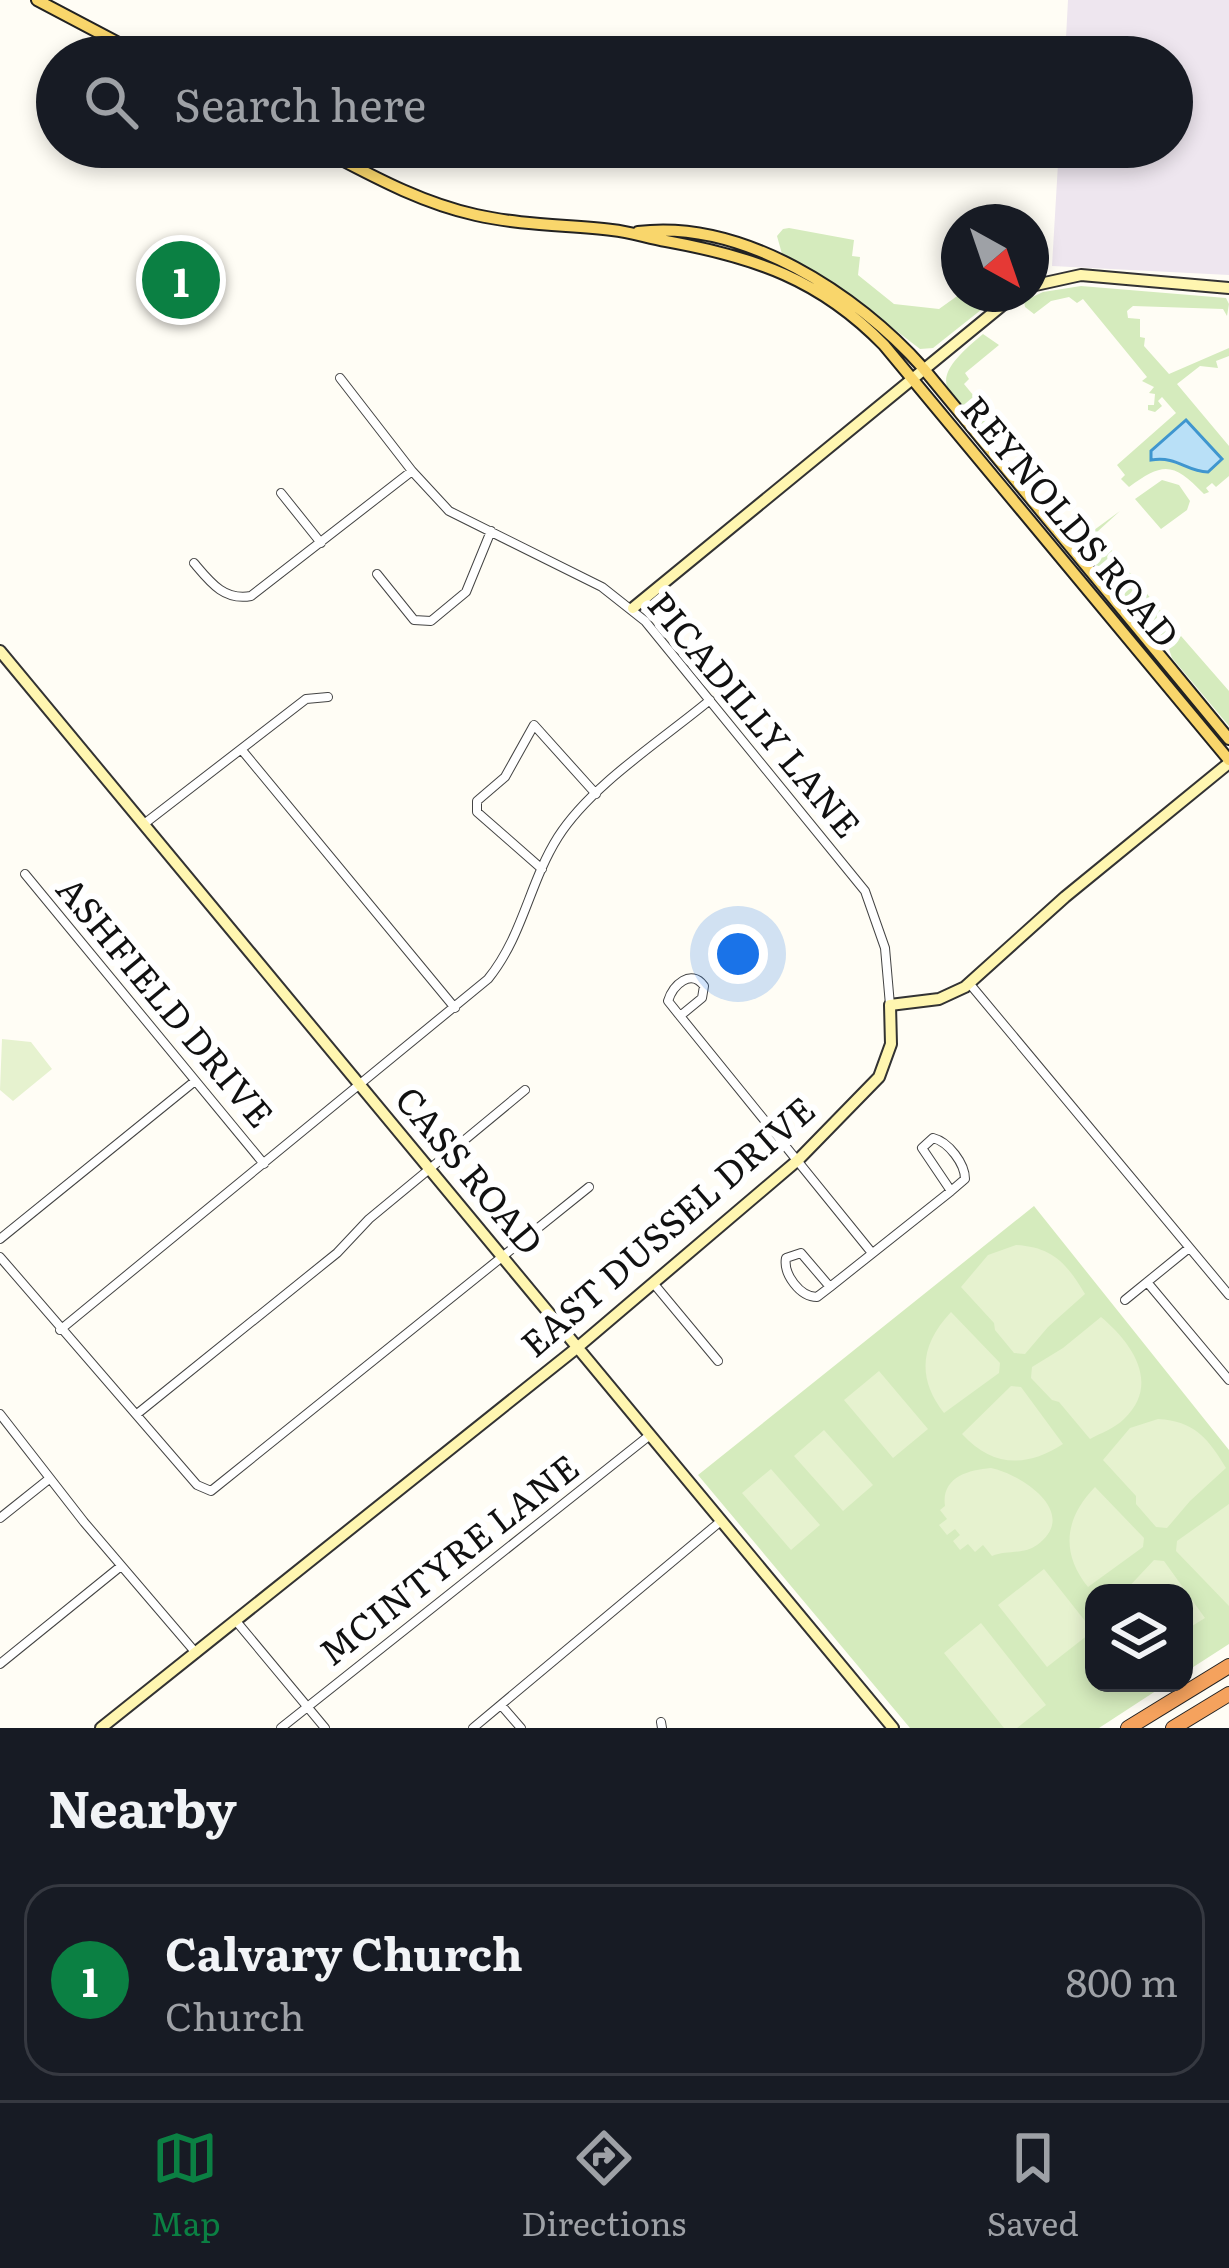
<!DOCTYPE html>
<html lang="en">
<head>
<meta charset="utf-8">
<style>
	body { margin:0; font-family:Literata,serif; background:#242831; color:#f1f3f6 }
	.controls { position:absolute; right:36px; bottom:36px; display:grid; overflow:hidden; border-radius:24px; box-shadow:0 6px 18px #0003 }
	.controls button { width:108px; height:108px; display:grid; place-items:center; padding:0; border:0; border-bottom:3px solid #363941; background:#171b24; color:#f1f3f6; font:60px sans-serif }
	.compass { position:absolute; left:941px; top:204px; width:108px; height:108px; border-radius:50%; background:#171b24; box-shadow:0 6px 18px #0003; rotate:140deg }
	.you { position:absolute; left:738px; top:954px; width:42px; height:42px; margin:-30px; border:9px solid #fff; border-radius:50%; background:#1a73e8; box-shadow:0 0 0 18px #1a73e833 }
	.badge { display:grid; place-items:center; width:78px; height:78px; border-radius:50%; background:#0b8043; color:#fff; font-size:39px; font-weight:700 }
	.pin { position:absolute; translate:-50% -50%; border:6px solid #fff; box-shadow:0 3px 12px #0006 }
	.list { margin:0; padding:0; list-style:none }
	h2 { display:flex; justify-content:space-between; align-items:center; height:156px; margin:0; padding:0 48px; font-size:51px }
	h2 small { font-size:39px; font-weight:400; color:#9ea1a6 }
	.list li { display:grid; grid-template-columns:78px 1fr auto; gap:36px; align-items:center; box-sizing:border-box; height:192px; margin:0 24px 24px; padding:0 24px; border:3px solid #363941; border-radius:36px }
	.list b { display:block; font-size:45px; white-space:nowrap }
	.list p { margin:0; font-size:39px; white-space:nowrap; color:#9ea1a6 }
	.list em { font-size:39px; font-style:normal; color:#9ea1a6 }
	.icon { flex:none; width:66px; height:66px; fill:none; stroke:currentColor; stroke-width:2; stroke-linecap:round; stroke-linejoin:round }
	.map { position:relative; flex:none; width:1229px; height:1728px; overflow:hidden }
	.search { position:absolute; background:#171b24; box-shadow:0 6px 18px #0003; left:36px; right:36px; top:36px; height:132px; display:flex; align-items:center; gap:30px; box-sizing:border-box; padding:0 42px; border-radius:66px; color:#9ea1a6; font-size:45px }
	.sheet { height:372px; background:#171b24 }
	nav { display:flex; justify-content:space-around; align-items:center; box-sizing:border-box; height:168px; border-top:3px solid #363941; background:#171b24; font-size:33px; color:#9ea1a6 }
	nav a { display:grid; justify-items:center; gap:6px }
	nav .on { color:#0b8043 }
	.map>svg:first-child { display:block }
	.industrial { fill:#eee6ef }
	.green { fill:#d5ebbd }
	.pitch { fill:#e6f2cf }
	.water { fill:#b9e0f7; stroke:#3f96cf; stroke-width:3 }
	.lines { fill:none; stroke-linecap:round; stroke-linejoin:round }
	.street-casing { stroke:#444; stroke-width:10 }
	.secondary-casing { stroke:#333; stroke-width:14 }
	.primary-casing { stroke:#222; stroke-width:14 }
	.highway-casing { stroke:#222; stroke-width:16 }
	.street { stroke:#fff; stroke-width:8 }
	.secondary { stroke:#fff6b0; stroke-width:10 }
	.primary { stroke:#f9d66b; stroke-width:10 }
	.highway { stroke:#f5a25d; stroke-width:14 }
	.labels { text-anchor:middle; stroke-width:12; stroke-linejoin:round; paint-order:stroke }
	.street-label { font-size:36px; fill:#111; stroke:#fff }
</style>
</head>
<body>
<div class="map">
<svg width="1229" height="1728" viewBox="0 0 1229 1728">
	<rect width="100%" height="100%" fill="#fffdf5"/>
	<!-- industrial -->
	<path class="industrial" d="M1068,0H1229V275L1052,266L1059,147H1172V57H1065Z"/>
	<!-- green -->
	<path class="green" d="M789,228L854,240L852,256L860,257L858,275L894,304L939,309L960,294H1001L933,348L920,349L838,286L782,254L777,236L783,229Z
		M1081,286L1226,298L1229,304L1227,316L1223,309L1133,306L1127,311L1128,318L1140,319V337L1145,338L1144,346L1169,374L1229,348V356L1216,361L1218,368L1200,366L1177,384L1229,446V476L1216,487L1212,483L1206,488L1209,492L1204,494C1174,463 1164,461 1129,487L1121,479L1125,475L1117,465L1176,413L1162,397L1158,401L1162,406L1155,412L1148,410V405H1154L1155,394L1149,393L1154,387L1142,381L1147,377L1083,299L1077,303L1069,297L1051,301L1034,314L1025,307L1024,301L1043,292Z
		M983,334L999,345L965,373L969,379L964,384L996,423L986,439C944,387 924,383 983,334Z
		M1162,480L1179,485L1190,501L1187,510L1161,529L1135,499Z
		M1120,511L1097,532L1173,626L1164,636L1152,634L1081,547L1090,533Z
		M1181,636L1229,691V726L1172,658L1169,649Z
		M1034,1206L1229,1450V1644L1184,1673V1593H1094V1683H1168L1099,1728H910L698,1475Z"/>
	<!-- pitch -->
	<path class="pitch" d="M2,1039L31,1042L52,1069L13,1101L0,1090Z
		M1016,1245C1053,1247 1067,1264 1085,1294L1048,1327L1025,1354L1014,1353L995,1330L994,1323L961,1287L988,1255Z
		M951,1312L1000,1363L999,1373L944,1413C916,1377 921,1344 951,1312Z
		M1101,1317C1130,1341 1162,1383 1124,1419C1115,1428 1101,1433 1090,1439L1059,1402L1052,1400L1031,1378L1032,1367L1063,1348Z
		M879,1371L928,1429L893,1458L844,1400Z
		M1011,1386L1021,1387L1063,1444C1026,1468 992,1467 962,1434Z
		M1158,1419C1194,1421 1208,1438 1226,1468L1190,1501L1167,1528L1156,1527L1136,1504V1496L1103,1460L1130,1428Z
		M824,1430L873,1485L843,1511L794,1456Z
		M991,1468C1021,1474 1081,1513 1037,1545C1023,1555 1006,1550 992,1556L983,1545L975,1552L968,1544L960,1550L953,1541L960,1535L955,1529L947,1535L939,1525L947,1519L940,1510L945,1506C941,1478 967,1470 991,1468Z
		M771,1469L820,1525L791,1550L742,1493Z
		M1095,1487L1144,1538L1143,1547L1088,1587C1060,1552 1065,1518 1095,1487Z
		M1229,1504V1606L1176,1551L1177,1541Z
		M1154,1560L1164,1561L1205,1618L1184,1631V1593H1123Z
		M1044,1569L1093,1631L1047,1667L998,1605Z
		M981,1623L1046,1705L1017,1728H1004L944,1653Z"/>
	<!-- water -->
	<path class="water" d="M1186,420L1222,459L1208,472C1185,471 1178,456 1151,460V451Z"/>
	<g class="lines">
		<!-- street casing -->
		<g class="street-casing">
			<path id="street" d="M340,378L412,471L449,511L602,587L645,621L865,891L885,948L890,1005
				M281,493L321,543
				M194,563C210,582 224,601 251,596L412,471
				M377,574L414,620L431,621L466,592L491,531
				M241,749L455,1008
				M144,824L306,699L328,697
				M542,869L477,812V801L505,777L534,725L596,794
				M25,874L264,1164
				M969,983L1229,1295
				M680,1016L702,998L704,986C691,968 673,985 668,1001L680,1016L872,1253
				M933,1138C949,1142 965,1164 965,1179L951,1191L922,1148Z
				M0,1239L195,1081
				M801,1253L830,1287L817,1297C800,1297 783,1274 786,1258Z
				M0,1257L197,1485L211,1491L589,1187
				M1147,1282L1229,1380
				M654,1284L718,1361
				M830,1287L951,1191
				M1125,1300L1189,1248
				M60,1330L488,979C523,936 529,883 558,837C591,785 662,740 710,700
				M0,1414L84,1522L196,1653
				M137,1414L337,1253L369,1219L525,1090
				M0,1518L49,1479
				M236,1621L325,1728
				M0,1664L121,1566
				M501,1705L521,1728
				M661,1722L662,1728
				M281,1728L650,1435
				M473,1728L721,1521"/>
		</g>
		<!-- secondary casing -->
		<g class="secondary-casing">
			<path id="secondary" d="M1031,286L1081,275L1229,288
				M633,608L1016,294
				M0,651L893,1728
				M101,1728L578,1347L798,1160L879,1077L891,1044L890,1005L939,999L965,987L1065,897L1229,763"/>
		</g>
		<!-- primary casing -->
		<g class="primary-casing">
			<path id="primary" d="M37,0L145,57
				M317,147C369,174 418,202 476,215C520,225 567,225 612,230C631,232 648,238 666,241C754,257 820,279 884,345L1229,760
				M638,232C743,219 857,294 923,368L1229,739"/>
		</g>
		<!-- highway casing -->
		<g class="highway-casing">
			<path id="highway" d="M1128,1728L1229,1666
				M1173,1728L1229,1694"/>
		</g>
		<!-- street -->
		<use href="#street" class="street"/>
		<!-- secondary -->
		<use href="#secondary" class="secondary"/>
		<!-- primary -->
		<use href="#primary" class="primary"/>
		<!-- highway -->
		<use href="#highway" class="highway"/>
	</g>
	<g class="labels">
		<!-- street labels -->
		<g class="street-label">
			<text transform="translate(1070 522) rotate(50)" y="13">REYNOLDS ROAD</text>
			<text transform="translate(754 715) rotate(50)" y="13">PICADILLY LANE</text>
			<text transform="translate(165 1002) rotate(50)" y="13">ASHFIELD DRIVE</text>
			<text transform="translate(469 1171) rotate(50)" y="13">CASS ROAD</text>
			<text transform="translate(668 1227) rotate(-41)" y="13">EAST DUSSEL DRIVE</text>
			<text transform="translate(449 1560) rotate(-38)" y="13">MCINTYRE LANE</text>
		</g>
	</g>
</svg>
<div class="controls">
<button><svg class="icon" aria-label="layers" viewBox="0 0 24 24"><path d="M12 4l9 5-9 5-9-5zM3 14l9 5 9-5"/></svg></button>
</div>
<svg class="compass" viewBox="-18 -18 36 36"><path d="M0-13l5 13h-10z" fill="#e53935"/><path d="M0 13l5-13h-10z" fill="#9ea1a6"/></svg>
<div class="you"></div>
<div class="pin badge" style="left:181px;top:280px">1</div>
<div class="search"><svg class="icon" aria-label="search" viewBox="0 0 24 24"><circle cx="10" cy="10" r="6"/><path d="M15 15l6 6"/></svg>Search here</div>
</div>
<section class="sheet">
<h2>Nearby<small></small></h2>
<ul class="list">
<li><span class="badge">1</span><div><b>Calvary Church</b><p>Church</p></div><em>800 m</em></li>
</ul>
</section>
<nav>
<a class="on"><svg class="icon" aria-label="map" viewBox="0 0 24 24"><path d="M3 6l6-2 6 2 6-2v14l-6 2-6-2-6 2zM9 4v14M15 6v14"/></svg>Map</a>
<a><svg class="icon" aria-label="directions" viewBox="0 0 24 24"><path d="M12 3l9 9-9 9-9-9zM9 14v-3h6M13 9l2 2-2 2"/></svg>Directions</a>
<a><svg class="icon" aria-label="saved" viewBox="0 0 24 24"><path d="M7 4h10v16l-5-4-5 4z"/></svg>Saved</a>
</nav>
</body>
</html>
